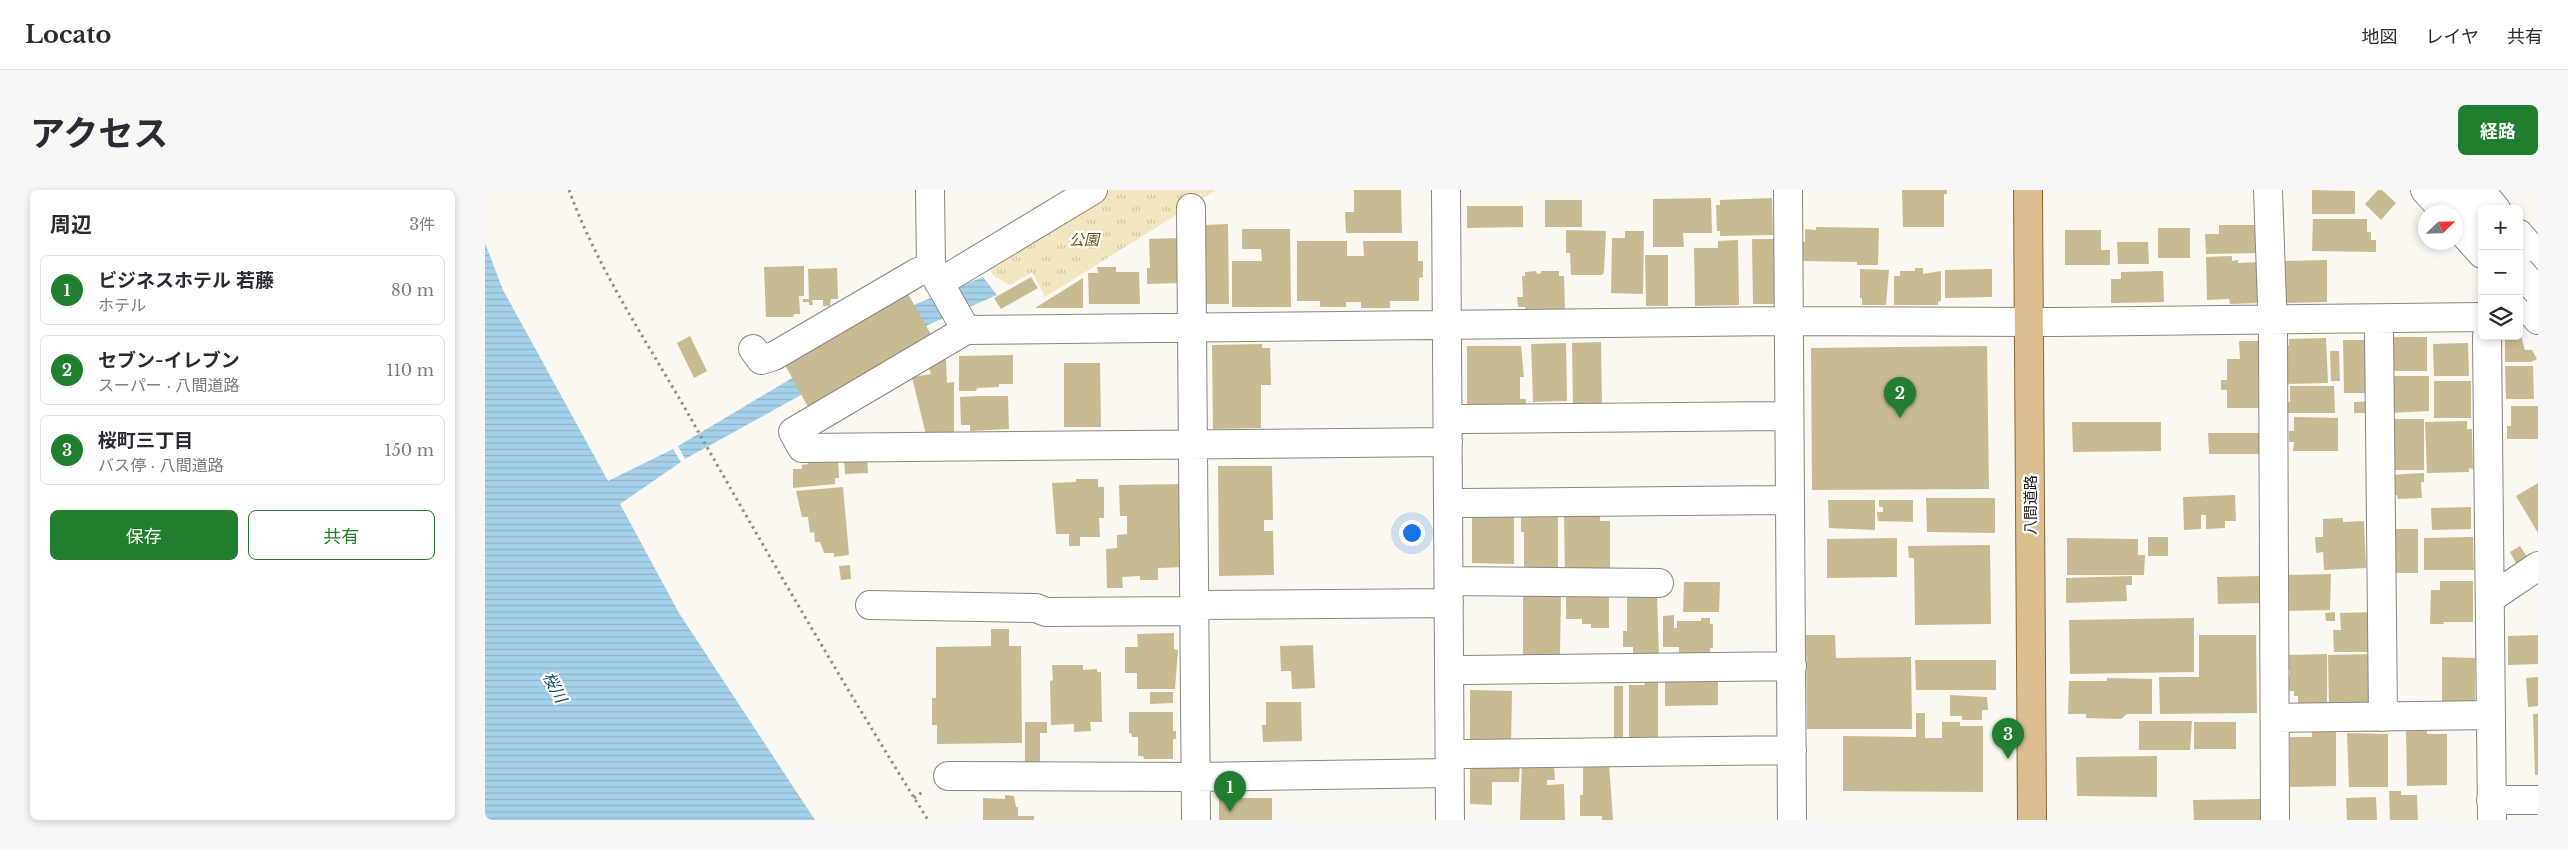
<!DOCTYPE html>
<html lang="ja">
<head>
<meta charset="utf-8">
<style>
	body { margin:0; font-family:"Libre Baskerville","Noto Sans JP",serif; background:#f7f7f7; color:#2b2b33 }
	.controls { position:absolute; right:15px; top:15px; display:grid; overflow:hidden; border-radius:8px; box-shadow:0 2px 8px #0003 }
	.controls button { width:45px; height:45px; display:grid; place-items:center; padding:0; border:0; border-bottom:1px solid #e1e1e2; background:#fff; color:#2b2b33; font:25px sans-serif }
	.compass { position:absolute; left:1933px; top:15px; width:45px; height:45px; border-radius:50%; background:#fff; box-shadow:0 2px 8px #0003; rotate:67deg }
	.you { position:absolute; left:926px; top:342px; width:18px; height:18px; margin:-12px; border:4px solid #fff; border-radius:50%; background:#1a73e8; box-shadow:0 0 0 8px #1a73e833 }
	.badge { display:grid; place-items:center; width:32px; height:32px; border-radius:50%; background:#207e2e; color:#fff; font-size:16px; font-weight:700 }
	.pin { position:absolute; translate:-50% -41px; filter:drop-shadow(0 1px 2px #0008) }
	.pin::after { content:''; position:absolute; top:26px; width:18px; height:15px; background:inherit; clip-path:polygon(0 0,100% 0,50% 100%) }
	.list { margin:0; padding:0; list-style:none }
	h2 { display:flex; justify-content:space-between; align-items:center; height:65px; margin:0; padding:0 20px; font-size:21px }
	h2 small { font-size:16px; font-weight:400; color:#7c7c81 }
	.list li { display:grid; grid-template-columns:32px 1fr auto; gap:15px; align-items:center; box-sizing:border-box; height:70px; margin:0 10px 10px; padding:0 10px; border:1px solid #e1e1e2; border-radius:8px }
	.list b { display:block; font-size:19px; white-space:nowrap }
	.list p { margin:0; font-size:16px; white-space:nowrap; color:#7c7c81 }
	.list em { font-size:16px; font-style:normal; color:#7c7c81 }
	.actions { display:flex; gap:10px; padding:15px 20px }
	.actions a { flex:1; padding:11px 0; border:1px solid #207e2e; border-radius:8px; text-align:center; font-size:18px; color:#207e2e }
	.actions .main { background:#207e2e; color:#fff }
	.icon { flex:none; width:28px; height:28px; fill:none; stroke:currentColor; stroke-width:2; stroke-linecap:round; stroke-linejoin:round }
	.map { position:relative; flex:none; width:2053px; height:630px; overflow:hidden; border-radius:8px }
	header { display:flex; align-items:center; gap:30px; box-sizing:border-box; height:70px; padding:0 25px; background:#fff; border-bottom:1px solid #e1e1e2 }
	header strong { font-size:24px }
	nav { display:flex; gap:28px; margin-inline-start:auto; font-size:18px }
	.intro { display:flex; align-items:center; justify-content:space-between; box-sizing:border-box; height:120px; padding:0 30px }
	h1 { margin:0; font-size:35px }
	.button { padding:12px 22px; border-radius:8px; background:#207e2e; color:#fff; font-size:18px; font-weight:700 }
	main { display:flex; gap:30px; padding:0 30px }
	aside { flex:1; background:#fff; border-radius:8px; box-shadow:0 2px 8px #0003 }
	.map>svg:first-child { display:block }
	.park { fill:url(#park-tufts) }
	.water { fill:url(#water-rules) }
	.building { fill:#c8bb91 }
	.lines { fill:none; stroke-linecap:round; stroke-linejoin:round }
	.minor-casing { stroke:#898781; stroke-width:30 }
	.major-casing { stroke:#896836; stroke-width:30 }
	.path { stroke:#908e8a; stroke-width:3; stroke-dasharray:2.5 4; stroke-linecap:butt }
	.minor { stroke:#fff; stroke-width:28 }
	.major { stroke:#dcbe90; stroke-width:28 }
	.minor-bridge-casing { stroke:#898781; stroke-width:30; stroke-linecap:butt }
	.minor-bridge { stroke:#fff; stroke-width:28 }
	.labels { text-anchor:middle; stroke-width:4.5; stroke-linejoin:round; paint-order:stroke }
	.park-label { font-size:15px; font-style:italic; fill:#625003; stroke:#fff }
	.street-label { font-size:15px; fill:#1c1b19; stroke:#fff }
	.water-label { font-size:16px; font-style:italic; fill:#144c65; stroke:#fff }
</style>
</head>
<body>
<header>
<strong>Locato</strong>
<nav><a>地図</a><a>レイヤ</a><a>共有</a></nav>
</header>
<div class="intro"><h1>アクセス</h1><a class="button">経路</a></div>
<main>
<aside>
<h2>周辺<small>3件</small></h2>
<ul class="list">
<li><span class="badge">1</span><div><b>ビジネスホテル 若藤</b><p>ホテル</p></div><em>80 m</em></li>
<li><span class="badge">2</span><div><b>セブン-イレブン</b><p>スーパー · 八間道路</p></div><em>110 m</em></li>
<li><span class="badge">3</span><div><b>桜町三丁目</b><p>バス停 · 八間道路</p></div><em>150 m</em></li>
</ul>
<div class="actions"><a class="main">保存</a><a>共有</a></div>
</aside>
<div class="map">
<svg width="2053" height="630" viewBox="0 0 2053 630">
	<defs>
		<pattern id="park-tufts" width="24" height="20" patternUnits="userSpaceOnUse" patternTransform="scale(1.25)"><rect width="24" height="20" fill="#f3e7bf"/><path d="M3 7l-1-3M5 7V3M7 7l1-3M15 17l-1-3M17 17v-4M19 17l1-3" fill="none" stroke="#d0c6a4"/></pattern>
		<pattern id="water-rules" width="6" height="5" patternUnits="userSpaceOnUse" patternTransform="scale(1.25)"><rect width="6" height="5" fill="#a5d2ea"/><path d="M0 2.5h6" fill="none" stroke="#8db4c8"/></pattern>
	</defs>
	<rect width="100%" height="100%" fill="#faf8f1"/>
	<!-- park -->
	<path class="park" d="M625,0H731L560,107L547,82L525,95L509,86L502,75Z"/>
	<!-- water -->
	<path class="water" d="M0,53L18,100L123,291L188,259L196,272L135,314L194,423L330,630H0Z
		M498,87L512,105L443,135L200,269L193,256L431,114Z"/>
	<!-- building -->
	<path class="building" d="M869,0H916L917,43H861L860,22H869Z
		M1417,0H1462V4H1459V37H1418Z
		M1827,0L1870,1V24H1827Z
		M1893,0H1897L1911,13L1896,30L1880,14Z
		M1226,8L1227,43H1198L1199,57H1168V9Z
		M1287,8L1288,45L1235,46V41H1232L1231,15H1235V10Z
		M1060,10H1097V37H1060Z
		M982,16H1038V37L982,38Z
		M1828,29H1882V42H1886V50H1891V62L1827,61Z
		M743,34L744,114H721L719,35Z
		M1734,35H1774V63L1721,64L1720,44H1734Z
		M1331,37L1394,38L1393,75H1372V72L1319,71L1316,68L1317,52H1320V39L1331,40Z
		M1673,38H1705V68H1673Z
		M757,39H805L806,117H747V71H777L776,59H757Z
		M1081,40L1121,41L1119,82L1117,85H1086L1085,63H1081Z
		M1580,40H1616V60H1625V75H1580Z
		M1140,41H1159L1158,104L1126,103L1127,48H1140Z
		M693,48L695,93L662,94V78H665L664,49Z
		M1267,49H1289V114H1268Z
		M1253,50L1254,115L1210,116L1209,58H1233V51Z
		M812,51H862V66H879L878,51H933V71H938V87L934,88V111H905V118H876V112H861V117H835V111H812Z
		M1632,52H1663L1664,74H1633Z
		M1160,65H1183V116H1161Z
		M1747,66V71L1753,70V73L1773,72L1774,113L1745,114L1744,109L1722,110L1721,67Z
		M1842,70V112L1799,113L1798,71Z
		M319,76V106H314L315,124H309L308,127H281L279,77Z
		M612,77H631V82H654L655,114H604L603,83H613Z
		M352,78L353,109H346L345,116H338V110H327L328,115H324V112H318V109H324L323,79Z
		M1430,78H1438V84L1456,81V111L1453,112V115H1409V86H1415V81H1430Z
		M1375,79L1404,80L1401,115H1377V108H1375Z
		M1507,79V107L1460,108V80Z
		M1051,81L1052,84L1056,83V81H1074V86H1079L1080,119L1040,120V117H1033L1032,107H1038L1037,86H1040V82Z
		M1678,81L1679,112L1626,113V89H1636V82Z
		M546,87L553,98L516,119L509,108Z
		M598,88V118H550Z
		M423,104L447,146L323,217L300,175Z
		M205,146L222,181L209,188L192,153Z
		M2020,146H2036L2040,160H2047L2052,169L2046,172H2020Z
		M1900,147H1942V181H1901Z
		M1841,148L1843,193L1802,194V156L1804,155V149Z
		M1858,150H1888L1889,203H1859Z
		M1754,151H1775V218H1742V200H1736V190H1742V169H1755Z
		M1116,152L1117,215H1088L1087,153Z
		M1081,153L1082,211L1048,212L1046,154Z
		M1983,153L1984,186H1949L1948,154Z
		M777,154V158H785L786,195H776V238L728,239L727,155Z
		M982,156H1036L1039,187H1035V209H1041V218H982Z
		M1502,156L1504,299L1327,300L1326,158Z
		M1845,161H1854L1855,191H1846Z
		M528,165V194H514V197L492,198L491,201H474V166Z
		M461,169L462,193L469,192V244L441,245L427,187L446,184L444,177Z
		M579,173H615L616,237H579Z
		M2020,176H2048L2049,209H2021Z
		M1904,186H1944V221L1904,223Z
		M1949,191H1986V228H1949Z
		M1805,196H1849L1850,223H1801V212H1805Z
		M492,206H523L524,239L485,241V235H476L475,207Z
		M1888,211V223H1869V212Z
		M2026,216H2053V249H2022V236H2026Z
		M1809,227L1853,228V261H1808L1809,252H1804V241H1809Z
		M1903,229H1939V280H1903Z
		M1982,231V239H1987L1988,279L1984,278V282L1942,283L1940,232Z
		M1587,232H1676V261L1588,262Z
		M1723,243H1777V264H1724Z
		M382,267L383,283L360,284L359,268Z
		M353,269L354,288H350V294L308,298V279H317V275L323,274L322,270Z
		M733,276H787L788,330H779V341H788L789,385L734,386Z
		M1939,283V292H1936L1937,308L1913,309L1912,305L1905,306L1904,285Z
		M591,289H613V297H619V328H614L615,347H595V356H584V344H571L567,293L591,292Z
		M2053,293V343L2031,306Z
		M698,294L700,377L673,378V390H655V386L637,387L638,398H622L621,359L632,358V345L642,344V326H635L634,295Z
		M358,297L364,365L349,367V363H339L335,352H330L329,342L325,343L323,327H317L311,301Z
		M1750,305L1751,331H1740V338L1721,339V325H1716V339L1699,340L1698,307Z
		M1441,308H1510V343L1442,342Z
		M1343,310H1390V340L1344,338Z
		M1394,310H1428V332L1393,331L1392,322H1398V317H1394Z
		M1986,317V339L1947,340L1946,318Z
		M987,321H1029V374L987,373Z
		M1079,322H1103V326H1115V331H1125V385H1080Z
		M1036,324H1073V380H1039V342H1036Z
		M1858,328V332L1879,331L1881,378L1839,380L1838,362L1831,363L1830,347H1838V329Z
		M1905,339H1933V383H1905Z
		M1663,347H1683V366H1663Z
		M1988,347L1989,380H1939V348Z
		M1412,348V387L1342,388V349Z
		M1582,348L1653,349V365H1660L1659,385H1582Z
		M1505,355L1506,434L1430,435L1429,368H1424L1423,356Z
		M2035,356L2042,367L2031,373L2025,362Z
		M365,375L366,389L356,390L354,376Z
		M1846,384L1845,420L1800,421L1799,385Z
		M1647,386V395H1641L1642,411L1581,413V388Z
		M1776,386V413L1733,414L1732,387Z
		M1955,391H1988V432H1958L1959,434H1945L1946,400H1955Z
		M1199,392H1235L1234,422H1198Z
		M1142,403H1172L1174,468H1148V457H1138V441H1142Z
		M1038,405H1076L1075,465L1059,464V470L1038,469Z
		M1081,406H1124V438H1106V434H1097V429H1081Z
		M1850,422V431H1841L1840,423Z
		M1890,422L1891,462H1849L1848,440H1856L1855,423Z
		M1189,425V438H1192V431H1216V428H1225V434H1228V458H1225V467L1194,465V457H1178V426Z
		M1709,428V482L1585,484L1584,430Z
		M506,439H524V456H536L537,553L452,554V535H447V508H451V457L506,456Z
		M689,443V459L693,460L690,499H652V483H640V457H653L652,444Z
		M1321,445H1350L1351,468L1426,467L1427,539H1322Z
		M1714,445H1771L1772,523L1675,524L1674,487H1714Z
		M2053,445V474L2023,475V446Z
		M828,455L830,498L807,499L806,481H796L795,456Z
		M1842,464V516L1813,517V506H1809V501H1802V486H1805V480L1801,481V470L1804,469V465Z
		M1891,464L1888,517H1844L1843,465Z
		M1957,467L1990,468V517H1957Z
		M1430,470H1511V500H1431Z
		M567,475H598V480L612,479V482H616L617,532H605L606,541L589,542V534L566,535L565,491L568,490Z
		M1233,487V515L1180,516V488Z
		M2053,487V516L2043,517L2041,488Z
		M1622,488L1667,489V524H1642L1636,529L1601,528V524H1583L1584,491H1622Z
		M1159,489L1173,490V552H1144V495H1160Z
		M1129,496H1138V554H1129Z
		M985,500L1027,501L1026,555H985Z
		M665,502H688V513L665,514Z
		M1465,505L1502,507L1503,520H1497V530H1477V526H1465Z
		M781,512H816L817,551L778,552L777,535H781Z
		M644,522H688V541H691V549H688V569H659L658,566H653V547H647L646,543H644Z
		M1431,523H1440V548H1457V532H1475V536H1498V602L1358,601V546L1431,547Z
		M2048,524H2053V585H2050Z
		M1654,531H1707L1705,560H1654Z
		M540,532H562V543H555V572H540Z
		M1709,532H1751V559H1709Z
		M1921,539H1942V544H1962V595L1922,596Z
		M1827,542H1851V596L1805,597V547H1827Z
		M1862,543L1903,544V597H1864Z
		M1672,566V607L1592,606L1591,567Z
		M985,572H1035L1034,592H1007V615L985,614Z
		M1037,573H1069L1070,590H1062V595L1079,594L1080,630H1035Z
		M1098,573H1124L1128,630H1117V626H1095V605H1098Z
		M1904,601H1916V605H1932L1933,630H1905Z
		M520,605L529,606L531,617H533V626H549V630H498V608L520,609Z
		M1891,607L1892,630H1862L1861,608Z
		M734,608H787V630H734Z
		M1775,609V630H1709L1708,610Z"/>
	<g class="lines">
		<!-- minor casing -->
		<g class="minor-casing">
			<path id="minor" d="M445,0L446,78L481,140
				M961,0L965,630
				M1303,0L1307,630
				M1783,0L1788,142L1790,630
				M1940,0L1960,22
				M1963,0L1997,38
				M1995,0L2011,19
				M706,18L711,630
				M1970,34L1997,64
				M2034,44L2053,66
				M454,93L608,0
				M2034,97L2053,67
				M2034,108L2053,130
				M1894,140L1898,527
				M2002,146L2007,630
				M268,159L276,170L289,166L433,82L446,78
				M977,229L1304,226
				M963,252L317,258L308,242L481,140L1304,131L1571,132L1997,127
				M978,313L1305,310
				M964,391L1174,393
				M2006,408L2053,376
				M385,415L551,418L561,422L709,421
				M709,415L964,413
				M979,480L1307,476
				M1790,528L2006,525
				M980,564L1307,560
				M463,586L710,587L964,583
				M2006,610H2053"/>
		</g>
		<!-- major casing -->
		<g class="major-casing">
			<path id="major" d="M1543,0L1547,630"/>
		</g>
		<!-- path -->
		<path class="path" d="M84,0C112,77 160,149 201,220C279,358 359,496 443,630
			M429,608L439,601"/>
		<!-- minor -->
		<use href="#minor" class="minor"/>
		<!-- major -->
		<use href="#major" class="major"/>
		<!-- minor-bridge casing -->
		<g class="minor-bridge-casing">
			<path id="minor-bridge" d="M2034,80L2053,102"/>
		</g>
		<!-- minor-bridge -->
		<use href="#minor-bridge" class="minor-bridge"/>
	</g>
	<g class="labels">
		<!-- park labels -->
		<g class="park-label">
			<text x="599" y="55">公園</text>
		</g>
		<!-- street labels -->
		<g class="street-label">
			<text transform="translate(1546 315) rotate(-90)" y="5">八間道路</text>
		</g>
		<!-- water labels -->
		<g class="water-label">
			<text transform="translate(70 497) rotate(62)" y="6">桜川</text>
		</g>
	</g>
</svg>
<div class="controls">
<button>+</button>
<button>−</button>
<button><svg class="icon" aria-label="layers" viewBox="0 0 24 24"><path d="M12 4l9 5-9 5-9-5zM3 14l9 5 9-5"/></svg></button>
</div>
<svg class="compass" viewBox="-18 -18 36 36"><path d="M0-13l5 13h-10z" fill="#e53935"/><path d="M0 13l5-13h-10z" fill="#7c7c81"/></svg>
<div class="you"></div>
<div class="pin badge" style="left:745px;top:622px">1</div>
<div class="pin badge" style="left:1415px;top:228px">2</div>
<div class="pin badge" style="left:1523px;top:569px">3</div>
</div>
</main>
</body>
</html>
